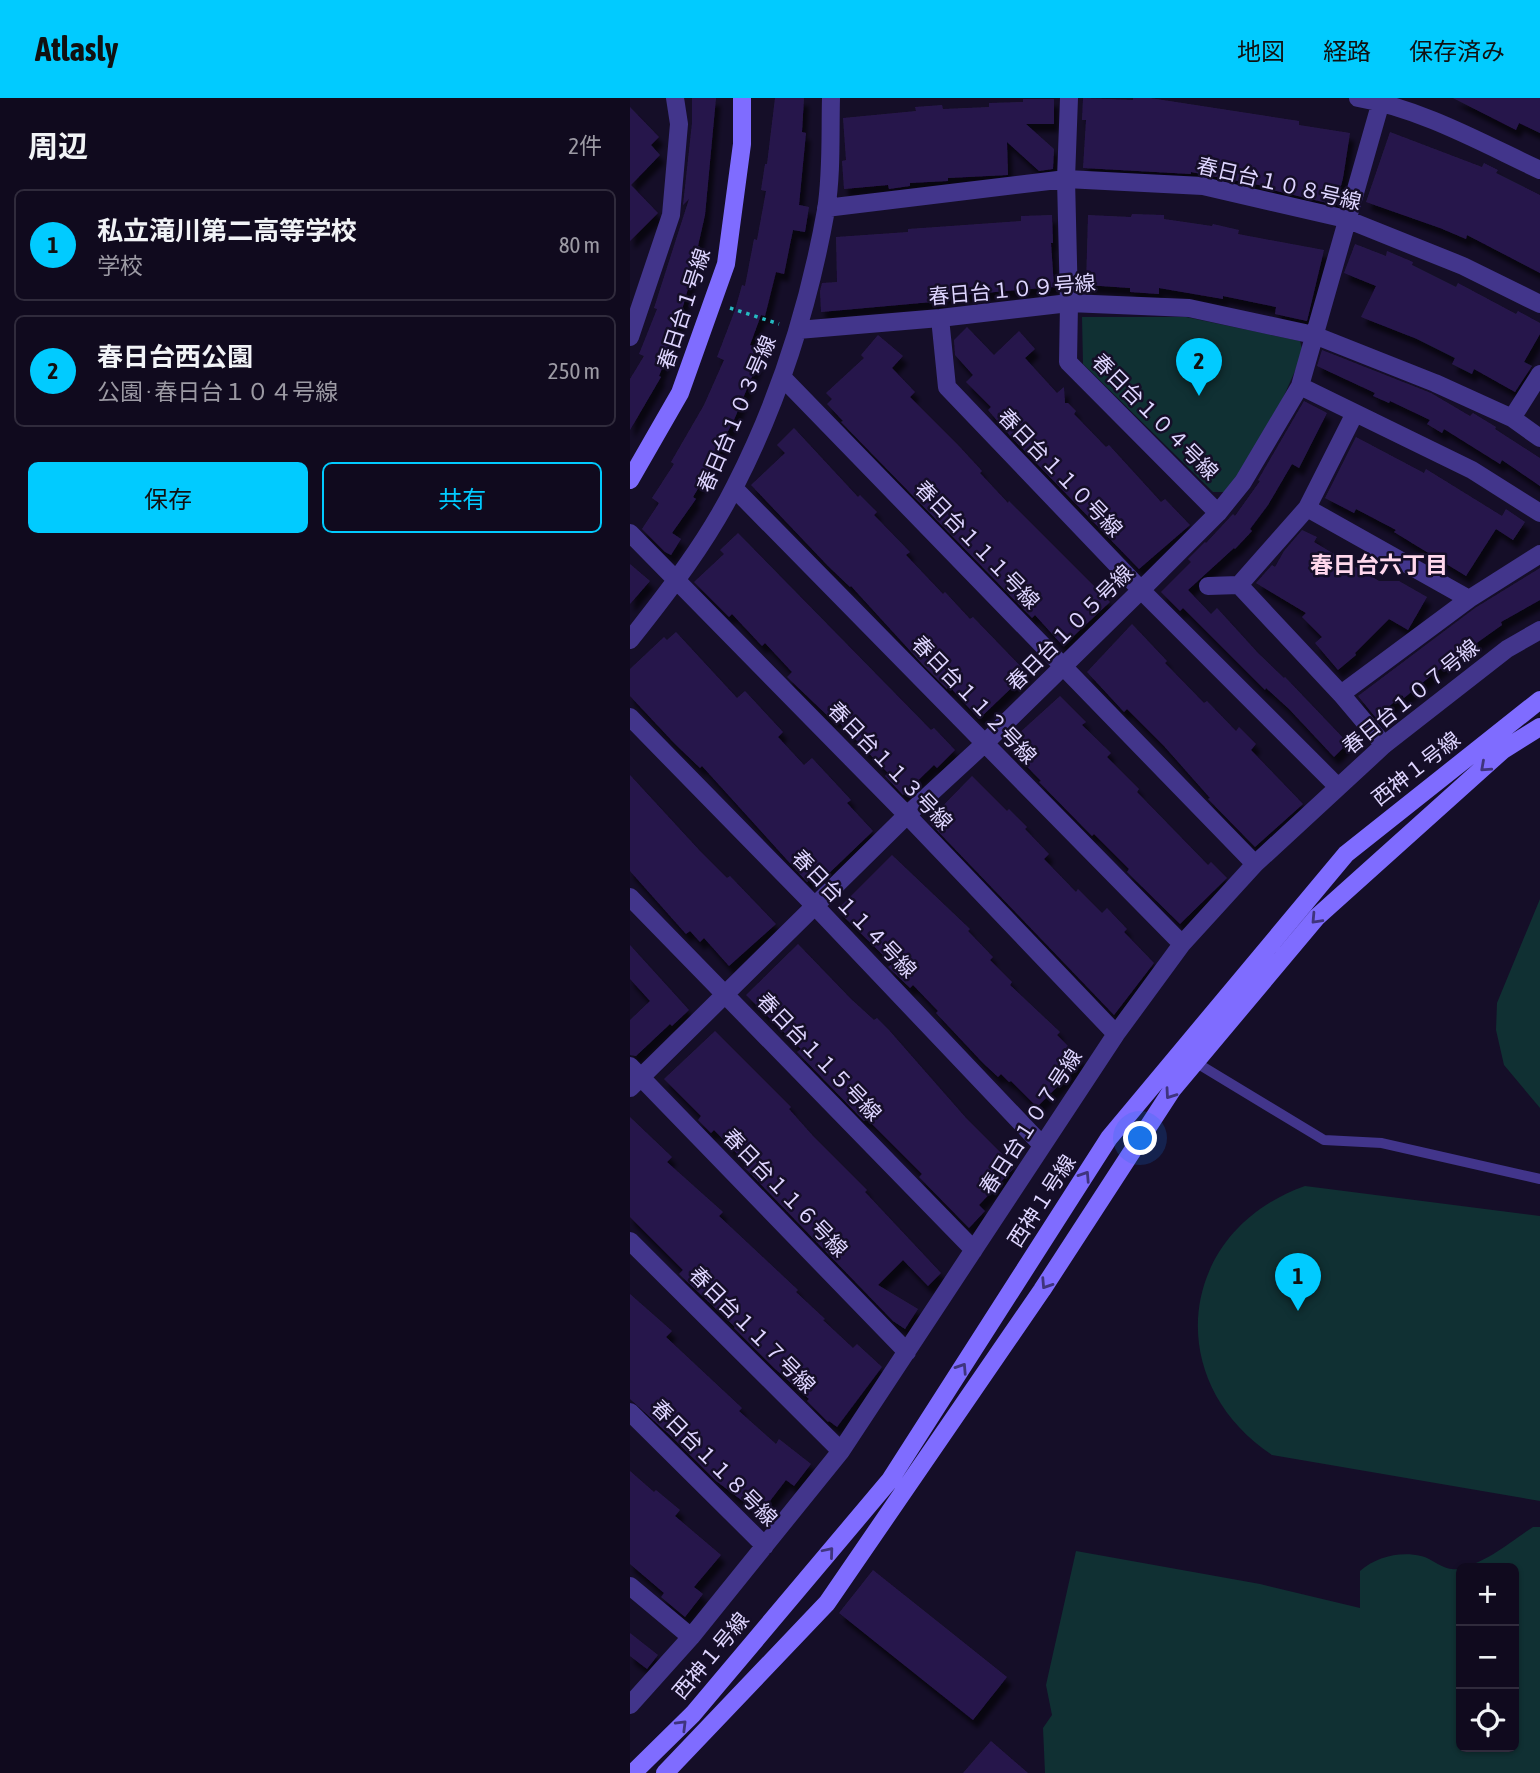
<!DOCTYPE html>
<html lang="ja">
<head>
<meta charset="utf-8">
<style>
	body { margin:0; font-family:"Asap Condensed","Noto Sans JP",sans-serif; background:#1e182b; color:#f1f3f6 }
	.controls { position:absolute; right:21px; bottom:21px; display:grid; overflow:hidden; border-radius:10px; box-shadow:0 2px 5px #0004 }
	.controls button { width:63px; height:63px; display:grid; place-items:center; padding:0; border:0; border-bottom:2px solid #302b3c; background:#100a1e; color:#f1f3f6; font:35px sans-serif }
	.you { position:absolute; left:511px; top:1041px; width:24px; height:24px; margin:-18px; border:5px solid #fff; border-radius:50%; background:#1a73e8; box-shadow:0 0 0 10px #1a73e833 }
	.badge { display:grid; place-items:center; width:46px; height:46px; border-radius:50%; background:#01cbff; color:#111; font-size:23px; font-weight:700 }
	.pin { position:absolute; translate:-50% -58px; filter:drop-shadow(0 2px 4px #0008) }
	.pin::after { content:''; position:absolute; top:37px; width:24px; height:21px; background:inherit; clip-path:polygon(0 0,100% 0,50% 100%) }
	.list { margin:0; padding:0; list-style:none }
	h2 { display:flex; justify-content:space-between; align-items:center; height:91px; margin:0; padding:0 28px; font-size:30px }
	h2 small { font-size:23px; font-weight:400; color:#9c9aa4 }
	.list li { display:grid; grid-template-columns:46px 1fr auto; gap:21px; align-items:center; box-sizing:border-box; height:112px; margin:0 14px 14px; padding:0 14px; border:2px solid #302b3c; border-radius:10px }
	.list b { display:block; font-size:26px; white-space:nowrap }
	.list p { margin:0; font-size:23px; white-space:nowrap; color:#9c9aa4 }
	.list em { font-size:23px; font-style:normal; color:#9c9aa4 }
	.actions { display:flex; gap:14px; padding:21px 28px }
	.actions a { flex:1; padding:16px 0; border:2px solid #01cbff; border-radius:10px; text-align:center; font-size:24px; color:#01cbff }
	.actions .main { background:#01cbff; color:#111 }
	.icon { flex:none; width:38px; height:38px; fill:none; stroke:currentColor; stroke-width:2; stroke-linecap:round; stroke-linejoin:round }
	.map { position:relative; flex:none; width:910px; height:1675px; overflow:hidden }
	header { display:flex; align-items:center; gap:42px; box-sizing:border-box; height:98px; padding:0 35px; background:#01cbff; color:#111 }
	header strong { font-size:33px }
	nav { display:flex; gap:38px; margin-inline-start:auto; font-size:24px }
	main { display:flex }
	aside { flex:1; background:#100a1e }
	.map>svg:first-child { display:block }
	.green { fill:#103033; fill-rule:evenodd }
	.building { fill:#28184b; filter:url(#shadow) }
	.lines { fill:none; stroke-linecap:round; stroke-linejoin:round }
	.path { stroke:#26bbc2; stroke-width:3.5; stroke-dasharray:3.5 5; stroke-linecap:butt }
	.lane { stroke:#42358b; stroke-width:10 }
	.street { stroke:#42358b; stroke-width:18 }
	.secondary { stroke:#7f6cff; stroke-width:18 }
	.oneway { stroke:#3f347e }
	.labels { text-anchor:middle; stroke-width:5; stroke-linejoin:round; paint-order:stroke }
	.street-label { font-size:21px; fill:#ded5ff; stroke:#150e28 }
	.neighbourhood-label { font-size:23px; font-weight:bold; fill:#ffd7ec; stroke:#150e28 }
</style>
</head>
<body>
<header>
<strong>Atlasly</strong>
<nav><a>地図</a><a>経路</a><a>保存済み</a></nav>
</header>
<main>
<aside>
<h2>周辺<small>2件</small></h2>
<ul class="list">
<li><span class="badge">1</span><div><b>私立滝川第二高等学校</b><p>学校</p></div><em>80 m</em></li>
<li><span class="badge">2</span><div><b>春日台西公園</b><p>公園 · 春日台１０４号線</p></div><em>250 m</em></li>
</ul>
<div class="actions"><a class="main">保存</a><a>共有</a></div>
</aside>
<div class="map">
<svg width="910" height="1675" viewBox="0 0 910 1675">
	<defs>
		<filter id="shadow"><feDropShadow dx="4.5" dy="8" stdDeviation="2" flood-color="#0009"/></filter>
	</defs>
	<rect width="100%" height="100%" fill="#150e28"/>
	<!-- green -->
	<path class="green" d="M452,219H556L670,243L673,255L640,329L597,394H583L453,266Z
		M910,801V1010L874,967L866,932L867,905Z
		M675,1088L910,1118V1403L642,1357C530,1282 548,1133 675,1088Z
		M903,1429H910V1675H415L413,1630L422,1617L416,1587L446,1453L630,1486L730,1510V1473C746,1459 770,1453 791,1458C804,1461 813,1473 827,1471C855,1466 880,1444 903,1429ZM831,1470H884V1649H831Z"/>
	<!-- building -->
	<path class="building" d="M62,0H86L75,117L68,148L70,149L43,243L29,278L31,279L0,332V281L14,258L9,256L27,211L24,210L59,101L53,107L62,25Z
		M145,0H174L172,34L176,35L169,107L179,109L175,134L163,132L154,176L146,174L135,218L131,217L120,247L133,252L104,322L83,361L85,362L63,399L66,401L42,435L51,441L41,457L35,454L12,431L29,405L22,400L44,366L41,364L74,307L94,262L87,259L105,212L112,187L115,188L124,141L127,142L136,93L131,92L135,66H137Z
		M453,0L503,2V0H520L669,23V27L720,35L713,80L706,107L638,91L639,89L561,74V76L453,70L456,22H452Z
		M823,0H910V35L889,25L886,32Z
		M393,1H424V26H396L424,51L423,71L409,73L377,44L378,77L318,80V83L280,85V88L259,91L258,87L214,91L212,63L216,62L213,20L286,13L285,9L312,7L313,11L359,9V5L393,4Z
		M0,9L29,39L21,47L30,57L1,87L28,115L0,143Z
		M760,34L852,69L854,65L868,72L866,75L910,97V175L837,137L836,141L810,130L736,104Z
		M502,116L534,117V121L582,128L583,126L609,132L608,136L694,152L677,223L645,216L646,209L593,198V201L529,190V196L500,194V190L456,187L458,117L501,119Z
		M422,117L423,145H421L424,189L309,199L313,203L191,214L190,193L192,185L207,184L206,139L278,134V131L391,123V118Z
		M725,146L756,158L757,153L783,164L782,167L826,189L828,185L886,216L888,213L910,225V236L894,264L902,268L885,294L844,271L842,276L822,266L825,260L787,241L731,219L746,188L714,175Z
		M337,229L364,257L389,233L405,251L395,260L427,295L434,289L435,305H438L446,313L444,316L476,349L479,347L531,404L535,401L560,427L509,471L381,339L358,312L361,309L336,284L343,277L325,257L324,242Z
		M248,237L273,258L262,270L285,294L280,299L328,347L352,373L350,375L378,405L379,403L480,504L433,548L405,517L402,520L211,324L213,323L197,306L202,301L196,295L234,260L231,257Z
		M692,252L801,295L840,318L843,315L866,329L865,331L910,360V388L872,362L870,366L814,331L812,335L797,326L800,322L760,303L759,305L743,298L745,295L687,268Z
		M674,303L697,315L669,370L662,366L638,407L620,431L622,433L605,451L604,450L558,492L581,516L587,510L628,555L654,580L655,579L718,645L704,659L659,611L636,590L635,592L553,510L550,513L531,494L561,464L558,461L575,444L576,445L603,416L605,418L630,383L628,382Z
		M164,330L228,399L230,397L247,414L244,417L280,454L276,457L313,496L315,494L340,521L343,519L397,575L349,621L319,588L317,591L294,568L221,488L220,489L198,468L121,387L155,355L147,347Z
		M726,339L794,375L796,371L872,418L876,411L895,424L883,442L866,431L836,478L764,434L766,432L726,411L724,415L695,400Z
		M672,432L687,439L684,444L749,483H769L797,499L778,532L759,521L725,555L726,557L708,572L685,545L692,539L672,519L676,515L626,485L642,467L645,469L654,453Z
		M108,435L301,632L304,630L325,652L307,670L304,667L273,697L255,678L258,675L228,644L205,620L202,622L157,579L162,574L135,545L132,548L102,516L99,519L64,484L94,456L90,452Z
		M0,466L20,483L0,506Z
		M910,470V502L871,524L872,527L803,576L774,600L772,597L746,620L728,598L845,510Z
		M502,526L537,563L535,565L574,605L577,603L606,633L609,629L626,646L621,652L673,706L625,749L578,701L580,700L534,648L497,611L494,614L457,574Z
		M46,534L107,600L115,593L153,634L148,639L174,667L182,660L221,702L217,705L243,733L193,781L187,775L177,784L72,668L70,670L45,646L0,598V571L34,539L37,542Z
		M430,598L456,624L452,627L481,655L477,659L509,691L507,694L578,767L581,764L597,780L550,826L497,774L499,771L464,736L462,738L409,684L411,683L376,647Z
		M0,677L70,753L97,780L100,778L146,826L99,868L74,840L70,844L60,833L56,836L0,773Z
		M342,678L377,713L379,711L397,729L395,731L419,756L414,761L446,794L448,791L472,815L477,810L497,831L494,834L524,865L484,917L298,723Z
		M262,757L340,831L338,833L363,859L360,862L382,884L380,887L430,934L427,937L453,963L407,1009L381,983L379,984L371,976L368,979L353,965L306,915L308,913L283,887L280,890L258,869L262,866L207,812Z
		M168,846L221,901L244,922L247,920L258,931L336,1020L385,1069L349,1107L355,1113L339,1130L289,1079L292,1076L237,1021L234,1023L167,954L171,951L116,897Z
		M0,847L59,912L42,928L40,926L6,958L0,957V922L20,903L0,881Z
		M85,933L161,1009L159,1011L183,1038L237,1092L235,1094L311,1175L298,1188L273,1162L248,1187L288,1211L275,1231L263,1223L114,1069L117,1066L84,1032L81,1035L68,1022L71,1018L34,981Z
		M0,1019L42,1059L37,1064L93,1114L89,1118L168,1192L166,1194L195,1221L193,1222L223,1250L227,1246L252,1269L207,1329L199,1323L198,1324L177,1303L179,1301L144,1270L104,1230L105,1229L49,1176L53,1172L0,1119Z
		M0,1196L42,1233L36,1239L112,1310L109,1313L146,1346L149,1341L181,1366L164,1388L156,1382L130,1416L86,1383L43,1340L0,1301Z
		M0,1373L24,1394L26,1392L50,1412L45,1418L91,1457L64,1489L73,1496L55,1519L31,1499L34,1495L0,1466Z
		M243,1472L377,1579L343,1622L209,1515Z
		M0,1535L28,1557L17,1571L0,1558Z
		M361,1643L398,1675H333Z"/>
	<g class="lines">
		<!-- path -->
		<path class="path" d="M100,210L149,226"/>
		<!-- lane -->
		<path class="lane" d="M565,964L694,1042L752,1045L910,1081"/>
		<!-- street -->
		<path class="street" d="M439,0L436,81L439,205L438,264L588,415
			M728,0C792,11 852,45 910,72
			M196,110L436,81L573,88L716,121L833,168L910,206
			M310,220L317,289L511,492L708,689
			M168,232L310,220L439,205L559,210L684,237L805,285L882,320L910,340
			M0,239L41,117L49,26L45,0
			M153,280L625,766
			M670,288L842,372L910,415
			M882,320L910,276
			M104,390L552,846
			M677,410L839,501
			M0,435L277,717L486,936
			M609,487L677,410L725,315
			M578,488L609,487L711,596L754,647
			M0,542C38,494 77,444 105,388C149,302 179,207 196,112C202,75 200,37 201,0
			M711,596L839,501L910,456
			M0,619L185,808L412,1047
			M0,799L344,1152
			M0,968L277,1254
			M0,990L277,717L354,646L511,492L588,415L613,384L670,288L752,0
			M0,1143L211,1353
			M0,1314L135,1448
			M0,1488L61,1539
			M0,1607L61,1539L211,1353L486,936L552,846L625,766L754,647L877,551L910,532"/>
		<!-- secondary -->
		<path class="secondary" d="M0,382L50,295L96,166L112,46V0
			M3,1675L63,1616L260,1382L479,1040L716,756L910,602
			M35,1675L197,1505L412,1192L542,992L687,819L873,652L910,629"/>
	</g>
	<!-- one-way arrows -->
	<defs><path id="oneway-chevron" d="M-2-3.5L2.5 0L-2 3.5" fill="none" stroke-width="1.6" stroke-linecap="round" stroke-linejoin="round" transform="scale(1.75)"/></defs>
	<g class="oneway">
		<use href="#oneway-chevron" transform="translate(855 669) rotate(138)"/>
		<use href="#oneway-chevron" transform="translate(686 821) rotate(133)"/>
		<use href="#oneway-chevron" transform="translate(540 996) rotate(125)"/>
		<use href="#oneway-chevron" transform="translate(455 1078) rotate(-57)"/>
		<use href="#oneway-chevron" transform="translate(416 1186) rotate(123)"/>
		<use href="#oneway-chevron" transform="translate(332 1270) rotate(-57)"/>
		<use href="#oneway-chevron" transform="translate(199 1454) rotate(-50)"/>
		<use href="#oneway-chevron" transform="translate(52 1627) rotate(-45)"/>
	</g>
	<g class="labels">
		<!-- street labels -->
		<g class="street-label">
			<text transform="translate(649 86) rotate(13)" y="7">春日台１０８号線</text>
			<text transform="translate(382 192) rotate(-5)" y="7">春日台１０９号線</text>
			<text transform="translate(54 211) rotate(-72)" y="7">春日台１号線</text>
			<text transform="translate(107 316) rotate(-67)" y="7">春日台１０３号線</text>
			<text transform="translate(525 319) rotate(45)" y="7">春日台１０４号線</text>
			<text transform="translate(430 375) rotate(46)" y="7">春日台１１０号線</text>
			<text transform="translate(347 447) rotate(46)" y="7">春日台１１１号線</text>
			<text transform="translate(440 530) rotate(-45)" y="7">春日台１０５号線</text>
			<text transform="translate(781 599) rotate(-39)" y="7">春日台１０７号線</text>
			<text transform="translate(344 602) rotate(46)" y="7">春日台１１２号線</text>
			<text transform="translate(260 668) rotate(46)" y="7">春日台１１３号線</text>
			<text transform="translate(786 671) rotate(-38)" y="7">西神１号線</text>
			<text transform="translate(224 816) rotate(46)" y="7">春日台１１４号線</text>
			<text transform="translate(189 959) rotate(46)" y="7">春日台１１５号線</text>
			<text transform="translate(401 1024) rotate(-57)" y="7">春日台１０７号線</text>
			<text transform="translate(155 1095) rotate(46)" y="7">春日台１１６号線</text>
			<text transform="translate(412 1103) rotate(-57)" y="7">西神１号線</text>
			<text transform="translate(122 1232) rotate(45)" y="7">春日台１１７号線</text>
			<text transform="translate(84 1365) rotate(45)" y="7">春日台１１８号線</text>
			<text transform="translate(81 1558) rotate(-50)" y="7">西神１号線</text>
		</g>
		<!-- neighbourhood labels -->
		<g class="neighbourhood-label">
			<text x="749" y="475">春日台六丁目</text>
		</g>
	</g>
</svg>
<div class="controls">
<button>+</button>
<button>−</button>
<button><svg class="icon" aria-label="locate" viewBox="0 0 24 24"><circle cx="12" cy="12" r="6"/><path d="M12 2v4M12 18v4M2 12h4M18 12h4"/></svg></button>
</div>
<div class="you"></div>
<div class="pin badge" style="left:668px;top:1213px">1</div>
<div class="pin badge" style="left:569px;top:298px">2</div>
</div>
</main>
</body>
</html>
